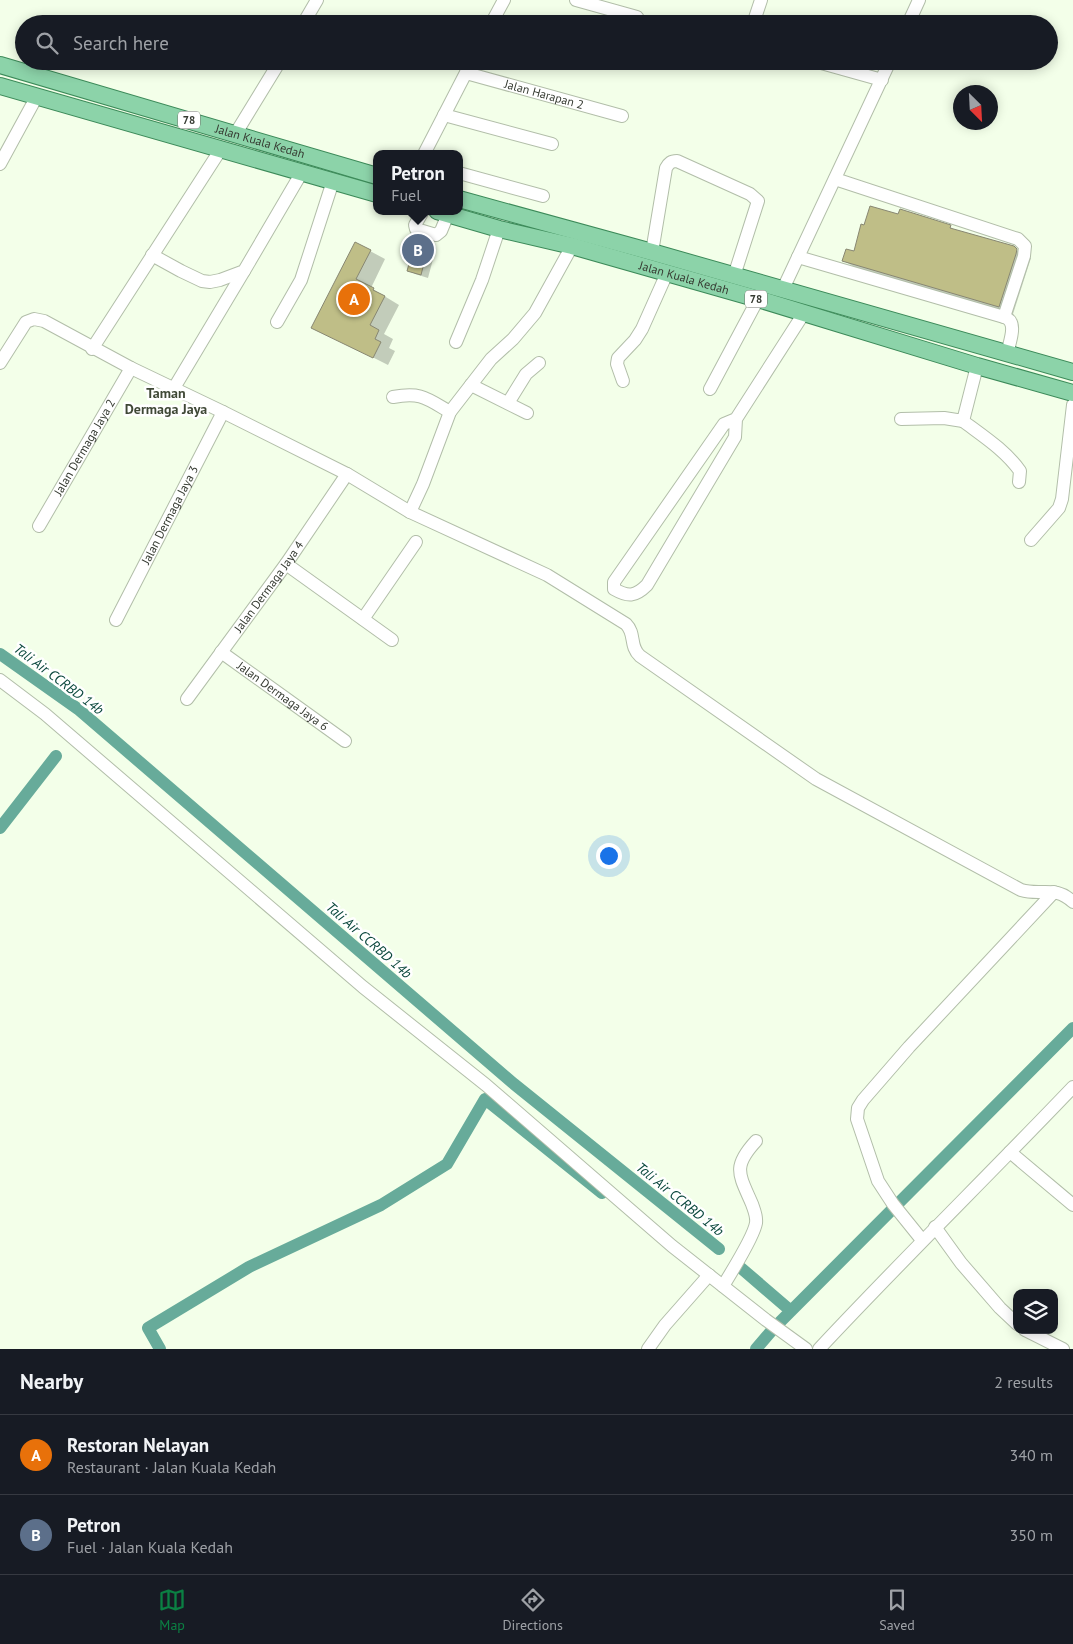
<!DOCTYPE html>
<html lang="en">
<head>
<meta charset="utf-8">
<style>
	body { margin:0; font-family:"PT Sans",sans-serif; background:#20242c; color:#f1f3f6 }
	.controls { position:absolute; right:15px; bottom:15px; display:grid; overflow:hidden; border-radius:10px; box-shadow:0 2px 12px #0003 }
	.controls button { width:45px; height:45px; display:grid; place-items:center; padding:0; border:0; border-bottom:1px solid #363941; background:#171b24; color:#f1f3f6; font:25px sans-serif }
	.compass { position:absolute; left:953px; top:85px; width:45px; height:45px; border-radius:50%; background:#171b24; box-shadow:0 2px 12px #0003; rotate:156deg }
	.you { position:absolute; left:608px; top:855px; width:18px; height:18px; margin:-12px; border:4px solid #fff; border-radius:50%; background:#1a73e8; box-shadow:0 0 0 8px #1a73e833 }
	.badge { display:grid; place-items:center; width:32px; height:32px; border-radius:50%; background:#0b8043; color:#fff; font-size:16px; font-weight:700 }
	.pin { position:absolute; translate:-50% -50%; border:2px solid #fff; box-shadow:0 1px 5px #0006 }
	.popup { position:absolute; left:373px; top:150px; width:90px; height:65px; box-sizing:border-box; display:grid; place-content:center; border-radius:10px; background:#171b24; filter:drop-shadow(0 1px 4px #0005); font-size:16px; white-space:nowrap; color:#9ea1a6 }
	.popup b { font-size:19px; color:#f1f3f6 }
	.popup::after { content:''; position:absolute; left:50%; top:100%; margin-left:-10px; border:10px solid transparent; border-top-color:#171b24 }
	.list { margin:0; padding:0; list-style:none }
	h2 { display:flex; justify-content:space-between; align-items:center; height:65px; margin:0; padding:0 20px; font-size:21px }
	h2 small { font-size:16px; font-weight:400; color:#9ea1a6 }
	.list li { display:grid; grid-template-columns:32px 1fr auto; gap:15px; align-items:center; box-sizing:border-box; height:80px; padding:0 20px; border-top:1px solid #363941 }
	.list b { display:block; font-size:19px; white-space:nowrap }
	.list p { margin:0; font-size:16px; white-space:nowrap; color:#9ea1a6 }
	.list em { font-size:16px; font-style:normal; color:#9ea1a6 }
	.icon { flex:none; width:28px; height:28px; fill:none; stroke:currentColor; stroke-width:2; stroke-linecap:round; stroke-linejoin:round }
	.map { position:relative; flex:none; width:1073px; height:1349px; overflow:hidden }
	.search { position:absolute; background:#171b24; box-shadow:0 2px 12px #0003; left:15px; right:15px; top:15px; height:55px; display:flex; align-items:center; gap:12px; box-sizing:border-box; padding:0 18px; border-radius:28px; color:#9ea1a6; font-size:19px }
	.sheet { height:225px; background:#171b24 }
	nav { display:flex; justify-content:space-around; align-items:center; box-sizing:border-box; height:70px; border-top:1px solid #363941; background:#171b24; font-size:14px; color:#9ea1a6 }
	nav a { display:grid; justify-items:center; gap:2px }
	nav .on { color:#0b8043 }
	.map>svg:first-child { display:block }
	.shadow { fill:#0003 }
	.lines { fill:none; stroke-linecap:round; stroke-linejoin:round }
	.canal { stroke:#67ab9a; stroke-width:12 }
	.building { fill:#bfbe87; stroke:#888772 }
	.minor-casing { stroke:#b2bea9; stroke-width:14 }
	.major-casing { stroke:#3c8a59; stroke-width:18 }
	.minor { stroke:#fff; stroke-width:12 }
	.major { stroke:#8cd3a9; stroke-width:16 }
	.labels { text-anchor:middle; stroke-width:5; stroke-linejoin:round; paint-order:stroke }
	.shield { fill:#fff; stroke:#72756f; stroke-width:1 }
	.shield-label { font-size:11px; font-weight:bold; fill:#353a31 }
	.street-label { font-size:12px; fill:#353a31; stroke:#fff }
	.neighbourhood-label { font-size:14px; font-weight:bold; fill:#3f4836; stroke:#fff }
	.water-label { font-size:14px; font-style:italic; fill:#0b483d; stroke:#fff }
</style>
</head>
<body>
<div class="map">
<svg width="1073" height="1349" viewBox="0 0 1073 1349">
	<rect width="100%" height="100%" fill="#f3ffe9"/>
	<!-- shadow -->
	<path class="shadow" d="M950,227L961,233L1013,248L1031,258L1013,314L858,269L844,261L855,253Z
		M416,241L429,244L436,248L428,278L415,274L408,270Z
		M370,251L385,259L371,288L399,305L384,334L393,339L389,348L395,351L388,365L313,327Z"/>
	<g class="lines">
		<!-- canal -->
		<path class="canal" d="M0,654L78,709L514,1084L719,1249
			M0,828L56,756
			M741,1268L791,1311
			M160,1349L148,1328L249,1267L381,1205L447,1164L485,1099L602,1193
			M756,1349L773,1329L1073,1028"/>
	</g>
	<!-- building -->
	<path class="building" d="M870,206L898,214L900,209L951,225L950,228L1014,246L1017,249L1016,254L999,307L842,261L846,249L854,251L861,224L864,225Z
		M416,239L429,243L421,275L407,271Z
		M355,242L371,250L356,279L374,288L373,290L385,296L370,325L379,330L375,339L381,342L373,358L311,328Z"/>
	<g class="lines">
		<!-- minor casing -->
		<g class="minor-casing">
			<g id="minor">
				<path d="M576,0L637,17L641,24"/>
				<path d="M303,24L317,0"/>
				<path d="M491,24L504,0"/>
				<path d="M753,24L761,0"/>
				<path d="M908,24L919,0"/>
				<path d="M620,61L626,63L629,61"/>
				<path d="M814,61L882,80"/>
				<path id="s1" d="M466,73L622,116"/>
				<path d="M444,115L552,144"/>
				<path d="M236,133L280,61"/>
				<path d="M424,154L472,61"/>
				<path d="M0,164L37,96"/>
				<path d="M459,173L543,196"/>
				<path d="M423,211L415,225L416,229L436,235L441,231L448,214"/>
				<path d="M652,252L666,168C669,163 671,161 677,161L750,194L758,201L734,276"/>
				<path d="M152,255L181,271L202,281L210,282L220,280L244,271L302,172"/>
				<path d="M798,257L1004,317L1024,256L1025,246L1018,239L835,179"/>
				<path d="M783,289L890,61"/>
				<path d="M1004,317C1019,321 1009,343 1007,354"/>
				<path d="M277,322L301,280L333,181"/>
				<path d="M456,342L482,280L499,229"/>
				<path d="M92,349L221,149"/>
				<path d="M0,363L26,322L34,319L44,321L131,368L223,412L347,474L410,512L547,575L626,624C636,634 629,646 640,656L816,779L1021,890C1041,896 1055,885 1073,902"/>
				<path d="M623,381L617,364L618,358L635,340L642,329L667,273"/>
				<path d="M471,385L527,413"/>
				<path d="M174,388L244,271"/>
				<path d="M710,389L758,299"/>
				<path d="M393,397C421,392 426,398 450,412"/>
				<path d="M508,403L526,374L539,363"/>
				<path d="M736,419L724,424L614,582V589C628,597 635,597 647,585L735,437L736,419L804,313"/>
				<path d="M901,419L944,418L963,421L977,366"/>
				<path d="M963,421C983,436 1005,450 1020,471L1019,482"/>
				<path d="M410,512L423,484L450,412L491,359L513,339L535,313L572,246"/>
				<path id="s2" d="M39,526L131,368"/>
				<path d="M1031,540L1059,508L1062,499L1073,405"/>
				<path d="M286,564L392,640"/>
				<path d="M363,619L416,542"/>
				<path id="s3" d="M116,620L223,412"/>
				<path id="s4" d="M221,652L345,741"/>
				<path d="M0,680L45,714L363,987L486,1085L672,1246L766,1320L806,1349"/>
				<path id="s5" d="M187,699L286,564L347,474"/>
				<path d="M1010,1152L1073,1205"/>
				<path d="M935,1227L961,1263L1000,1308L1017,1324"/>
				<path d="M922,1240L893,1204L878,1181L857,1119L858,1108L863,1100L909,1047L1054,892"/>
				<path d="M723,1286C731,1273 754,1236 756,1223C757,1216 754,1210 752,1204C739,1174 732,1167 756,1141"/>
				<path d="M1025,1330L1063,1349"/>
				<path d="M648,1349L665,1325L709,1275"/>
				<path d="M819,1349C902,1260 989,1175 1073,1087"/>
			</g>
		</g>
		<!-- major casing -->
		<g class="major-casing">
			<g id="major">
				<path id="s6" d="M0,65L377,176"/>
				<path d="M0,86L377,194"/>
				<path d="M459,199L652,252L1073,372"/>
				<path id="s7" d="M437,211L499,229L572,246L758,299L977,366L1073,393"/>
			</g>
		</g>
		<!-- minor -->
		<use href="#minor" class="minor"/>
		<!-- major -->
		<use href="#major" class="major"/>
	</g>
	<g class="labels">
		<!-- shield labels -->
		<g class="shield">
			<rect x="178" y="111.5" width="22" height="17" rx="4"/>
			<rect x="745" y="290.5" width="22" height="17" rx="4"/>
		</g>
		<g class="shield-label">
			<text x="189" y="124">78</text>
			<text x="756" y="303">78</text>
		</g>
		<!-- street labels -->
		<g class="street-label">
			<text dy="4" stroke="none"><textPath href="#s1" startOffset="81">Jalan Harapan 2</textPath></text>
			<text dy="4" stroke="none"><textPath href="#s6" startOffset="271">Jalan Kuala Kedah</textPath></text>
			<text dy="4" stroke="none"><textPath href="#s7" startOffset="256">Jalan Kuala Kedah</textPath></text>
			<text dy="4" stroke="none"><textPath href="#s2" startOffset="91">Jalan Dermaga Jaya 2</textPath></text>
			<text dy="4" stroke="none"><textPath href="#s3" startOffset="118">Jalan Dermaga Jaya 3</textPath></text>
			<text dy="4" stroke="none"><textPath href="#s5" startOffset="139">Jalan Dermaga Jaya 4</textPath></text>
			<text dy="4" stroke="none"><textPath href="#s4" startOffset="76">Jalan Dermaga Jaya 6</textPath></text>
		</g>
		<!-- neighbourhood labels -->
		<g class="neighbourhood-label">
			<text x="166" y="398">Taman<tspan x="166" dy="16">Dermaga Jaya</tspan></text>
		</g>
		<!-- water labels -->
		<g class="water-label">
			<text transform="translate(59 679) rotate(37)" y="5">Tali Air CCRBD 14b</text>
			<text transform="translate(369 940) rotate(41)" y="5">Tali Air CCRBD 14b</text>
			<text transform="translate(680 1199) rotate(39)" y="5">Tali Air CCRBD 14b</text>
		</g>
	</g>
</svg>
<div class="controls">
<button><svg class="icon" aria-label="layers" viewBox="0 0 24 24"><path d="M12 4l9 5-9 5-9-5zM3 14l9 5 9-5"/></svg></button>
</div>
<svg class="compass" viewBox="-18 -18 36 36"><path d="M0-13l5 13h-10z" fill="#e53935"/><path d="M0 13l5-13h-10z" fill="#9ea1a6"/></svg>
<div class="you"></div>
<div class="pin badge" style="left:354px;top:299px;background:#e8710a">A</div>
<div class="pin badge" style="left:418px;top:250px;background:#5c6f8a">B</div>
<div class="popup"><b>Petron</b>Fuel</div>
<div class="search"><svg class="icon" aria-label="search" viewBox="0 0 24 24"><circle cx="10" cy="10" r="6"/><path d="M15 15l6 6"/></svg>Search here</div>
</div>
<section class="sheet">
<h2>Nearby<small>2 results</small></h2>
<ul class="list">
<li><span class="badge" style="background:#e8710a">A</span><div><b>Restoran Nelayan</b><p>Restaurant · Jalan Kuala Kedah</p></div><em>340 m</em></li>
<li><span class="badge" style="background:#5c6f8a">B</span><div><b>Petron</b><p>Fuel · Jalan Kuala Kedah</p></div><em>350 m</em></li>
</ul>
</section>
<nav>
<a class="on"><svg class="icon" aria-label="map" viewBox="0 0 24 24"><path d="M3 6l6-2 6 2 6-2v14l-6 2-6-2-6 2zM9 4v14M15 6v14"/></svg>Map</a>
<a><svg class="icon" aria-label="directions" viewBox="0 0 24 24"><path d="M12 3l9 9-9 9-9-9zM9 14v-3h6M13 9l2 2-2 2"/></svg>Directions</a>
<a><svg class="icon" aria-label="saved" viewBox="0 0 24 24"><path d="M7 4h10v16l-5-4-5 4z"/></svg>Saved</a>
</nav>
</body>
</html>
